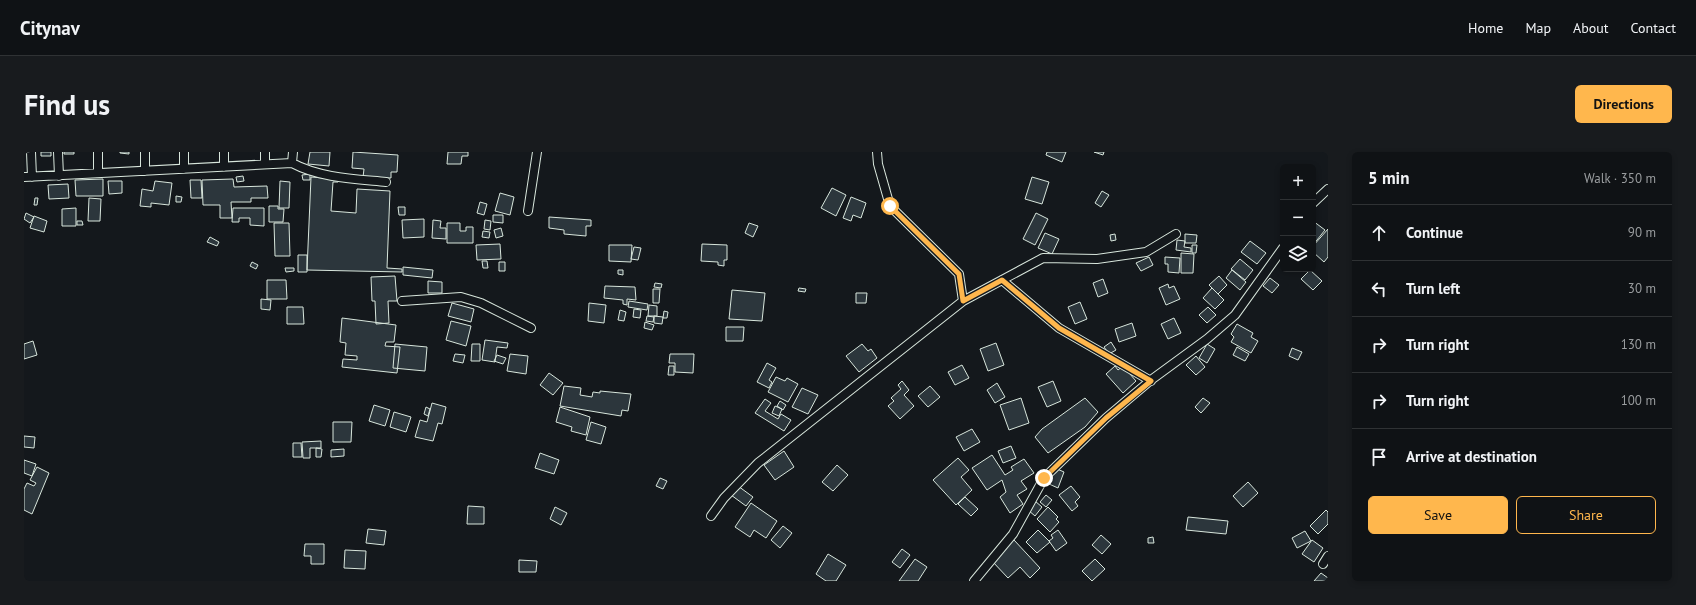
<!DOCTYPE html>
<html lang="en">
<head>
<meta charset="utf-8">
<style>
	body { margin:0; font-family:"PT Sans",sans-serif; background:#181b1e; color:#f1f3f6 }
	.controls { position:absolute; right:12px; top:12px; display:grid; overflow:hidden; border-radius:6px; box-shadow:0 2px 6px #0003 }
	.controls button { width:36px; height:36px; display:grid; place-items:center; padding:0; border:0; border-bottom:1px solid #2f3234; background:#0f1215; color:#f1f3f6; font:20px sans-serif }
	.stop { position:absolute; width:12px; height:12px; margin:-9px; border:3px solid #ffb74d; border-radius:50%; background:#fff }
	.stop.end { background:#ffb74d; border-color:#fff; box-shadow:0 1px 4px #0008 }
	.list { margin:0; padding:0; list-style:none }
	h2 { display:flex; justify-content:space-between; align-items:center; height:52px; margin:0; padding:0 16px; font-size:17px }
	h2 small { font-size:13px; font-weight:400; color:#9b9ea0 }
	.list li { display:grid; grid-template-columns:26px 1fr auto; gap:12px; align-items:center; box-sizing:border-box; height:56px; padding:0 16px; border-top:1px solid #2f3234 }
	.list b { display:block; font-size:15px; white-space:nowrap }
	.list em { font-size:13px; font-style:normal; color:#9b9ea0 }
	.actions { display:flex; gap:8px; padding:12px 16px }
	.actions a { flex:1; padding:9px 0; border:1px solid #ffb74d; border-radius:6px; text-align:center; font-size:14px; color:#ffb74d }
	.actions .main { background:#ffb74d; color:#111 }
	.icon { flex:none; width:22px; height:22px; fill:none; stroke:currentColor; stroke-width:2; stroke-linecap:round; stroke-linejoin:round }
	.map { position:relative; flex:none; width:1304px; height:429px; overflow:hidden; border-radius:6px }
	header { display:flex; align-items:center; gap:24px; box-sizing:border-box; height:56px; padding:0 20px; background:#0f1215; border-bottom:1px solid #2f3234 }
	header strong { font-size:19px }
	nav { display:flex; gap:22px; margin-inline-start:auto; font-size:14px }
	.intro { display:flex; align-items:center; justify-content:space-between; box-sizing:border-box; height:96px; padding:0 24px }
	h1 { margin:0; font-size:28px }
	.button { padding:10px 18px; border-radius:6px; background:#ffb74d; color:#111; font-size:14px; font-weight:700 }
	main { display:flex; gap:24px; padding:0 24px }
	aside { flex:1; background:#0f1215; border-radius:6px; box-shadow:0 2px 6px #0003 }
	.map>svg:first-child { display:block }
	.building { fill:#2c363c; stroke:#d8e6dc }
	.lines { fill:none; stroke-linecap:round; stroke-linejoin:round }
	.street-casing { stroke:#d8e6dc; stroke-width:10 }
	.street { stroke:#14181c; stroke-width:8 }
	.route { stroke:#ffb74d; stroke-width:5 }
</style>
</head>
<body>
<header>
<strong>Citynav</strong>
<nav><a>Home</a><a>Map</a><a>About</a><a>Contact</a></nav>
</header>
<div class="intro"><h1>Find us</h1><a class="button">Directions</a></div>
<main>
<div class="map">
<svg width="1304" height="429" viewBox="0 0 1304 429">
	<rect width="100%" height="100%" fill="#14181c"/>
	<!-- building -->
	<path class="building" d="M17,0H27V4H17Z
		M40,0H50V2H40Z
		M96,0H105V2L96,1Z
		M286,0H306L305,14L284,12Z
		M329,0L374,3L373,20H367V26L339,25L340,17L328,16Z
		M424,0H444V4H438L437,12H423Z
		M1023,0H1042L1038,10L1022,3Z
		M1070,0H1080L1079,3Z
		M286,22V28H279L278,23Z
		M219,24L220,29L213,30L212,25Z
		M287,25L314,27V30H309L307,59L332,61L333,37L366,39L363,116L378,117V120L283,118Z
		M1008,25L1025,30L1018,52L1001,47Z
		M79,27V44H52L51,28Z
		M209,27L210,35L243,34L244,46H227V50H207L208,66H196V53H179L178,28Z
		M166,28H177L178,46H167Z
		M84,29H98V41L85,42Z
		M131,29L148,31L145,53L127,51V55L116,54L118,37L129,39Z
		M256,29L266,30L265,56H255Z
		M44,32L45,46L25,47L24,33Z
		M808,36L822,43L812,64L797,56Z
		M1078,39L1085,43L1077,55L1071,51Z
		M476,41L490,45L486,63L471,59Z
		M152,44L158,45L157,50H152Z
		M827,45L842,51L837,66L829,63L827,69L819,66Z
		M11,46H14L13,53H10Z
		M65,46L77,47L76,69H64Z
		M456,50L463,52L460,63L453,61Z
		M245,54H254V57H260L259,70H245Z
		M374,55H381V63H375Z
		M52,56V74H38V57Z
		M209,56H240V74L226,73V66H215V70H208Z
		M2,61L10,65L6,71L0,67Z
		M1012,61L1024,67L1011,93L999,87Z
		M469,63H479V71L469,70Z
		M10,64L23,69L20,80L6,76Z
		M525,65L567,68V74H562V84L540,82V78L525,76Z
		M400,67V85L379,86L378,68Z
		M409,68L417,69L416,76H422V87L408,86Z
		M461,68L467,69L466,78L460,77Z
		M53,69H58L59,73H53Z
		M1289,69L1301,78L1289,93Z
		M250,71H265L266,104H251Z
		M423,71H436V79H442V75H449V91H423Z
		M725,71L734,74L729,85L721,81Z
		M477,76L479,84L472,86L470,78Z
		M1304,77V105L1300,110L1289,100V94Z
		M459,79L466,80L465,86L458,85Z
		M1021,81L1035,87L1028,102L1014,96Z
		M1091,82L1092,88L1087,89L1086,83Z
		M1161,82L1173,83L1172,91H1161Z
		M186,85L195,90L193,94L183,90Z
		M1153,88L1161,89L1160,95L1167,96V100L1152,98Z
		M1226,89L1242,101L1233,112L1217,100Z
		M476,92L477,107L453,108L452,93Z
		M678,92L703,93V108H700V114L694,113V110L677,109Z
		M585,93H608L607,110L585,109Z
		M1168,93H1173L1172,101H1168Z
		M610,95L617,96L614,108L607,107Z
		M1157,101L1170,102L1169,121H1157Z
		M274,103H283V120H274Z
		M1125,105L1129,113L1117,119L1112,111Z
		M1141,105L1156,106L1155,121L1144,120V112H1141Z
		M1216,107L1229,118L1221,128L1207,117Z
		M458,109H463L464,116H459Z
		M228,110L234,113L232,117L226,114Z
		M475,110H481V119H475Z
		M379,115L409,118L408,126L379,123Z
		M261,116H270V119L262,120Z
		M594,118H599V123L594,122Z
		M1208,118L1222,130L1216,138L1202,126Z
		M1286,118L1298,129L1289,138L1277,127Z
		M371,124L373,149H364L365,171L352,172L351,149H348L347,125Z
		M1195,124L1203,133L1194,142L1185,133Z
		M1246,126L1255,133L1248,141L1239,134Z
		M1079,127L1084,141L1074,145L1069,131Z
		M243,128H262L263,147H243Z
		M404,129L418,130V141H404Z
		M631,131L638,132L637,136L630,135Z
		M1144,132L1145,136L1150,134L1156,147L1142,153L1135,136Z
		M581,134L611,135L612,148L603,147V153L599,152V148L580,146Z
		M775,136L782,137L781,140L774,139Z
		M1188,136L1200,148L1191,157L1179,146Z
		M629,137H636L635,151H629Z
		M708,138L741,141L738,169L705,167Z
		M832,141H843L842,151H832Z
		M237,147L247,148L246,158L237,157Z
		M605,149L624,152L623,158L604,155Z
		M1056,150L1063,167L1051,172L1044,155Z
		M428,151L450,157L447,170L424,164Z
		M565,151L582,153L580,171L564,169Z
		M625,153L633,154V164H624Z
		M263,155H279L280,172H263Z
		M1184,155L1192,163L1183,171L1175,163Z
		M610,157L617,158L616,166L609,165Z
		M596,158L602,160L600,169L594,168Z
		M640,159L644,160L643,166H639Z
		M623,164L630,165L629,170L622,169Z
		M630,164L639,165L638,172L630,171Z
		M318,166L372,173L370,190H362L361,194L376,195L373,221L318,215L319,207L333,208V204L321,203L322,191L316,190Z
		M1150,166L1157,181L1144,187L1137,172Z
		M427,169L447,174L442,194L422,188Z
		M621,170L630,173L628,178L620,176Z
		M1108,171L1112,184L1095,190L1091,177Z
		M1213,172L1229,181L1227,185L1234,189L1227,201L1207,190L1210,185L1207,182Z
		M702,175H720L719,189H702Z
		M461,188L484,191L483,196L473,195L471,210L458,208Z
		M9,189L13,203L0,207V192Z
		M1087,190L1092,198L1085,202L1080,195Z
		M972,191L980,213L964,219L956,197Z
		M371,192L403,195L401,219L369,216Z
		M448,192H456V209H447Z
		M838,192L844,199L847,197L853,206L835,220L822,204Z
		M1183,192L1191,197L1183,211L1175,206Z
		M1213,195L1225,202L1221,209L1209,203Z
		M1268,196L1278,200L1274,208L1265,204Z
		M431,202L441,203L439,211L429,209Z
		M486,202L504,204L502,222L483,219Z
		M646,202H670L669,221L651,220V211H645Z
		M473,203L482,206L479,212L470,209Z
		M1172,204L1181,215L1172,223L1162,213Z
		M743,211L752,216L745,228L748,230L745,236L733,230Z
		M938,213L945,226L931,233L924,220Z
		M645,214H650V223H644Z
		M1091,214L1094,218L1099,214L1112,229L1099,241L1082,222Z
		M525,221L539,231L529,243L516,233Z
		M752,225L761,229L763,226L774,232L764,250L744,240Z
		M878,229L885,238L880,243L890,254L876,267L864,254L870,249L867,246L877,237L874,233Z
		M1029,229L1037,249L1023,255L1014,235Z
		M973,231L981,245L971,251L963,238Z
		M540,234L557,236L556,243L568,245L569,240L576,241V239L607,242L604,259L598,258L597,264L536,254Z
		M906,234L916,245L904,255L894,244Z
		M778,236L794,243L784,262L768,255Z
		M997,246L1005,271L985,278L976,253Z
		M1061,246L1074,260L1061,275L1024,301L1011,285L1018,277Z
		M1179,246L1186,251L1177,261L1171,255Z
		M741,247L747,251L741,259L754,267L757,262L767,268L760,279L731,261Z
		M756,249L762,253L759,258L753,254Z
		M408,251L422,255L418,272L414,271L409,289L391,285L396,268L403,270Z
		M350,253L366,258L361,274L345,269Z
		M751,254L758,257L755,264L748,261Z
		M402,255L406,257L404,264L400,262Z
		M536,255L566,265L562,283L547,279L548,275L532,270Z
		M370,260L387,265L382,280L366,275Z
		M309,270H328L327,290H309Z
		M567,270L582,275L577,292L562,288Z
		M948,277L956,290L940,299L932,285Z
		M0,284L11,285L10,296L0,295Z
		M297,289V296H286V306H279L278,290Z
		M269,291H277L278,305H269Z
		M987,294L992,306L979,311L974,299Z
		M292,296L298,297L297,305H292Z
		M320,297V304L307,305V298Z
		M760,299L770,315L751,328L740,313Z
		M516,301L535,308L530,322L511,316Z
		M968,303L981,323L989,318L987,315L1000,307L1010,321L997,329L1003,337L993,343L999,352L986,361L976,345L982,340L978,328L963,338L948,316Z
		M934,306L945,318L937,325L948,338L932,353L909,328Z
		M0,308L12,312L8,324L0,321Z
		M813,313L824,323L809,339L798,330Z
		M13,315L25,321L8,362L0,358V337L3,331L10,334L12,331L6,328Z
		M1031,316L1040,320L1034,336L1025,332Z
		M636,326L643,329L639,337L632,334Z
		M1224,330L1234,341L1219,355L1209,344Z
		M714,334L729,345L722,354L707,343Z
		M1047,334L1056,345L1051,350L1054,354L1048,359L1035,343Z
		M1022,343L1028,348L1022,355L1016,350Z
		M941,345L954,357L947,364L934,352Z
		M1011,349L1018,355L1011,364L1004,358Z
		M727,351L753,369L742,386L730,378L726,385L711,375Z
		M444,354L460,355V372H443Z
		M531,355L543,361L537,373L526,367Z
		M1024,355L1034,365L1032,367L1035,370L1026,380L1013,367Z
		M1302,358L1304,360V372L1294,382L1286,374Z
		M1164,365L1204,369L1202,382L1162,378Z
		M759,374L768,381L756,396L747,388Z
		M344,377L362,379L360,393L342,391Z
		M1014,378L1026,390L1013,401L1002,390Z
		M1034,378L1043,391L1032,399L1025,389L1029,386L1027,383Z
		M1281,379L1287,389L1273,396L1268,386Z
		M1077,383L1087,392L1078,402L1068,393Z
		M1129,385L1130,391H1124V386Z
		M990,388L1016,416L1006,426L996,415L984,426L968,409Z
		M1288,388L1299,396L1290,410L1278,402Z
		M281,392H300V412H287V404H280Z
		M878,397L886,403L876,416L868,410Z
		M321,398L342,399L341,417L320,416Z
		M804,402L822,413L812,429H802L792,422Z
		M891,407L903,415L894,429H875Z
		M1071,407L1081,417L1068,429L1058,419Z
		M495,408L513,409L512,420H495Z
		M1297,421L1304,426V429H1290Z"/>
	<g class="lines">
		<!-- street casing -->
		<g class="street-casing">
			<path id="street" d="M7,0L8,25
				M34,0L35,24
				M74,0V21
				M121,0V19
				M160,0V17
				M200,0V15
				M241,0V12
				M268,11C296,26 331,27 362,30
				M0,25L268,11L269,0
				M1289,51L1304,37
				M504,59L513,0
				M978,128L1035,176L1127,229
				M378,149L437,145L457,151L507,176
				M939,149L1019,106L1073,107L1122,100L1152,82
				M687,364L700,346L734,311L939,149L935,122L866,54L854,12L853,0
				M1299,412L1304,404
				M950,429L989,382L1020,326L1082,266L1127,228L1183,187L1211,163L1259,96"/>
		</g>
		<!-- street -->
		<use href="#street" class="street"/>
	</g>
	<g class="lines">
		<!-- route -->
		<path class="route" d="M866,54L935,122L939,149L978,128L1035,176L1127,229L1082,266L1020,326"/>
	</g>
</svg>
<div class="controls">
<button>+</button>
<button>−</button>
<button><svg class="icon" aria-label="layers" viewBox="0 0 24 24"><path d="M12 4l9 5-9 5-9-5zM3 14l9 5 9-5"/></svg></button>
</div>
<div class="stop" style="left:866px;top:54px"></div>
<div class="stop end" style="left:1020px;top:326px"></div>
</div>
<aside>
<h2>5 min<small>Walk · 350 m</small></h2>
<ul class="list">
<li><svg class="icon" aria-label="ahead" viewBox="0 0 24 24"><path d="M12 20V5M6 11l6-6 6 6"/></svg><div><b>Continue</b></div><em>90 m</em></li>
<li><svg class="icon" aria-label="left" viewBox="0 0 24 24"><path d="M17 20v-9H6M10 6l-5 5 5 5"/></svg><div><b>Turn left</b></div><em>30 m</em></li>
<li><svg class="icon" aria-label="right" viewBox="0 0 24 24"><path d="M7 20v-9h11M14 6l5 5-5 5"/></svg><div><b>Turn right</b></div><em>130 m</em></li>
<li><svg class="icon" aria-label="right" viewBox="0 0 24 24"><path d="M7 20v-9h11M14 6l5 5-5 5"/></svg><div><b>Turn right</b></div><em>100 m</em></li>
<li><svg class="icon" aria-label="arrive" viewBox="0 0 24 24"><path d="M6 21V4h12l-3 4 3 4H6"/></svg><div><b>Arrive at destination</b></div></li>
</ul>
<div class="actions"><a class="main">Save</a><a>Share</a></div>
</aside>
</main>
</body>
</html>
